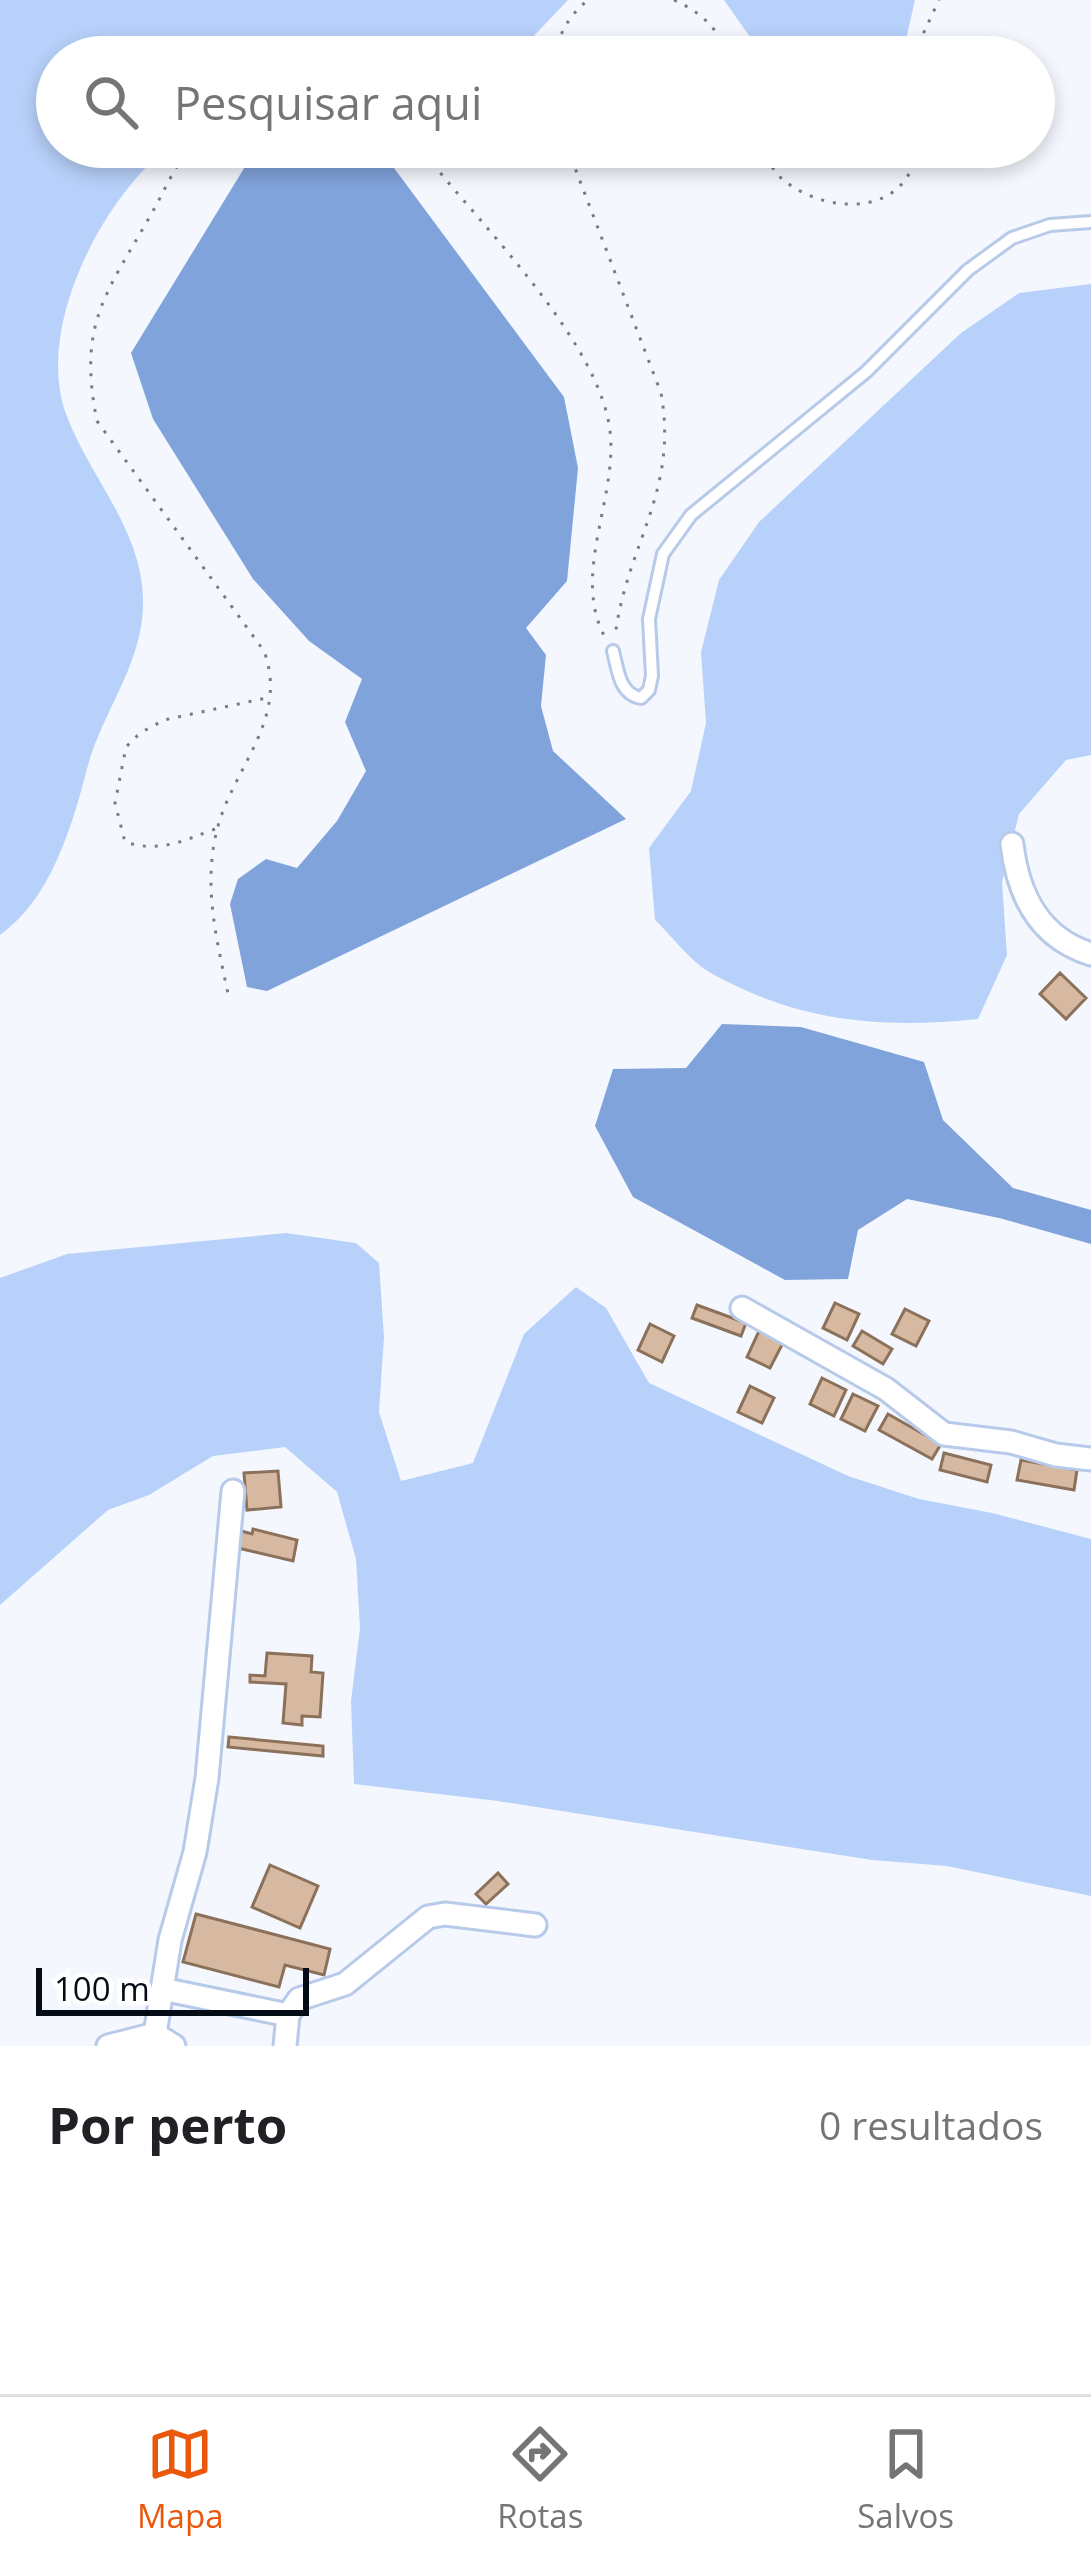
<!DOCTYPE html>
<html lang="pt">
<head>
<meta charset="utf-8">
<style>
	body { margin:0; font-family:"Open Sans",sans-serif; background:#f6f6f6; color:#202124 }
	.scale { position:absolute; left:36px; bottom:30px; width:273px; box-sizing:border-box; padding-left:12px; border:6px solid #060c16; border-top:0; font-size:33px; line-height:42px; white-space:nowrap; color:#060c16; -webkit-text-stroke:9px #fff; paint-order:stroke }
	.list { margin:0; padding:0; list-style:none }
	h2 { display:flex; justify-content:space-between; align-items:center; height:156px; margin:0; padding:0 48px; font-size:51px }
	h2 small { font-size:39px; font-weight:400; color:#757577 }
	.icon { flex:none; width:66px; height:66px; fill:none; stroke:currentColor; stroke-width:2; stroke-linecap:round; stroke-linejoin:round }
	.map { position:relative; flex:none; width:1091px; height:2046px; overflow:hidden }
	.search { position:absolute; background:#fff; box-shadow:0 6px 18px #0003; left:36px; right:36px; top:36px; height:132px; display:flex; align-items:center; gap:30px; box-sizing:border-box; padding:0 42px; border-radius:66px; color:#757577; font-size:45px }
	.sheet { height:348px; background:#fff }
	nav { display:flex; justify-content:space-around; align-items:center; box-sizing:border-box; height:168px; border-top:3px solid #e0e0e0; background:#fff; font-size:33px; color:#757577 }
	nav a { display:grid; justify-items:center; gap:6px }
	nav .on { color:#ea580c }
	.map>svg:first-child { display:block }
	.green { fill:#b8d1fa }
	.water { fill:#81a3dc }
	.building { fill:#d7b9a1; stroke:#8c715a; stroke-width:3 }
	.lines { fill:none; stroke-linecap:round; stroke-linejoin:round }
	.lane-casing { stroke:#b8cae9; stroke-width:16 }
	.street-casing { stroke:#b8cae9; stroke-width:27 }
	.path { stroke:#777c84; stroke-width:3; stroke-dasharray:3 9; stroke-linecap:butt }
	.lane { stroke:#fff; stroke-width:10 }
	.street { stroke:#fff; stroke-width:21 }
</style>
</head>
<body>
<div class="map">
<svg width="1091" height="2046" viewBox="0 0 1091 2046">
	<rect width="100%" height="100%" fill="#f4f8fe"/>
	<!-- green -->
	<path class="green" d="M0,0H568L530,40V57H57V147H168C101,201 35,328 66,414C90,479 145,532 143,606C142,665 101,714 87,769C72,826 51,899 0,935Z
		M724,0H915L902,57H764Z
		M1091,284V755L1066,760L1019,814L1002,882L1007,955L978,1019C879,1029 798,1022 709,972C689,960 672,936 655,920L649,848L691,791L706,723L701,652L719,580L759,522L961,333L1019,293Z
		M286,1233L356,1243L379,1263L384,1337L379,1412L401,1481L473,1463L524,1334L576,1287L606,1308L649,1383L848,1476L919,1499L992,1513L1091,1539V1896L947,1866L872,1860L498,1801L354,1784L351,1701L360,1628L356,1559L337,1492L285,1447L213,1456L149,1495L108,1510L0,1605V1278L67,1254Z"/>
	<!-- water -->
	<path class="water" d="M257,147H310L394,168L564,397L578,468L567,581L526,628L546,655L541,706L553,751L626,819L267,991L247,987L230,904L238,879L266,859L297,868L337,821L366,771L345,722L362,679L309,641L253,579L153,419L131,353Z
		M722,1024L801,1027L924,1062L943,1120L1013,1188L1091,1210V1244L999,1218L907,1199L858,1230L848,1279L785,1280L633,1197L595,1126L613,1069L686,1068Z"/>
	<!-- building -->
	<path class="building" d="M1060,973L1086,998L1066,1019L1040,994Z
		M835,1303L859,1314L847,1340L823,1328Z
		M697,1305L746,1323L741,1336L692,1318Z
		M905,1309L929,1321L916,1346L892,1334Z
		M650,1324L674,1336L662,1362L638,1350Z
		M759,1331L783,1343L770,1368L747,1357Z
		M862,1331L892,1349L883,1364L853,1346Z
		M822,1378L846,1390L834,1416L810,1404Z
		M750,1386L774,1398L762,1423L738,1412Z
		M853,1394L878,1406L865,1431L841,1419Z
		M888,1414L941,1444L932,1459L879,1430Z
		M944,1453L991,1465L987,1482L940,1470Z
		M1021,1460L1077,1470L1074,1490L1017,1480Z
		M278,1471L281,1507L247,1510L244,1473Z
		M253,1529L297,1540L293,1561L238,1548L241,1531L252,1534Z
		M267,1653L312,1656L311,1672L323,1673L320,1717L302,1716V1725L283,1723L286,1684L250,1682V1675L265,1676Z
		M229,1737L323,1746V1756L228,1747Z
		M270,1865L318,1886L300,1928L252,1907Z
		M498,1873L508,1884L486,1904L476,1894Z
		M196,1914L330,1949L324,1975L285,1965L279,1987L183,1962Z"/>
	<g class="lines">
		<!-- lane casing -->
		<g class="lane-casing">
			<path id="lane" d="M613,651C618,670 619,694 641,698L649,690L652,676L649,619L663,554L691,515L866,372L968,270L1012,238L1050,225L1091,222"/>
		</g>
		<!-- street casing -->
		<g class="street-casing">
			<path id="street" d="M1012,844C1018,895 1039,938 1091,954
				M742,1308L886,1389L944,1434L1011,1442L1056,1455L1091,1459
				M162,1989L288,2015
				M155,2034L170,1940L195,1852L207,1778L233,1491
				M108,2046L155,2034L174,2046
				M285,2046L288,2015L299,1999L345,1984L428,1917L445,1914L535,1925"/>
		</g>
		<!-- path -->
		<path class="path" d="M674,0C703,13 717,29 731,57
			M555,57C559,32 569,16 588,0
			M922,57L923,34L939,0
			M192,147C175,164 165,190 153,211C107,293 77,322 97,421L264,651C290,721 230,770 216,834C203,891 218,944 229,999
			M401,147L433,164C488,232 600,345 610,431C618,499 570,576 606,639
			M567,147L661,393C679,492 626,545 615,637
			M759,147C766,157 773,170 781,178C815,208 883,219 909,174C914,166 916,155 920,147
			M215,829C183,841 159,853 125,842L115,803L126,747L140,733L164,720L271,697"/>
		<!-- lane -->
		<use href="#lane" class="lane"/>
		<!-- street -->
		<use href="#street" class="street"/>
	</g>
</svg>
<div class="scale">100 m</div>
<div class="search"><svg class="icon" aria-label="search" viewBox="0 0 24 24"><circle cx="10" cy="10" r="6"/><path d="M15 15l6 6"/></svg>Pesquisar aqui</div>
</div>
<section class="sheet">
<h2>Por perto<small>0 resultados</small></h2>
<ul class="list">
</ul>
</section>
<nav>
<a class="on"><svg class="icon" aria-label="map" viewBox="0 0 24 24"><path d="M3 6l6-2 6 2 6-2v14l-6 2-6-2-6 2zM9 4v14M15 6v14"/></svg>Mapa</a>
<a><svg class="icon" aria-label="directions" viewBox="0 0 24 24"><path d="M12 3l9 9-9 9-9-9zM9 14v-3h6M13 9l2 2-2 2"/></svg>Rotas</a>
<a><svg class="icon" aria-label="saved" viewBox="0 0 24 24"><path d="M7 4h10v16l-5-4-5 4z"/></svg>Salvos</a>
</nav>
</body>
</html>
